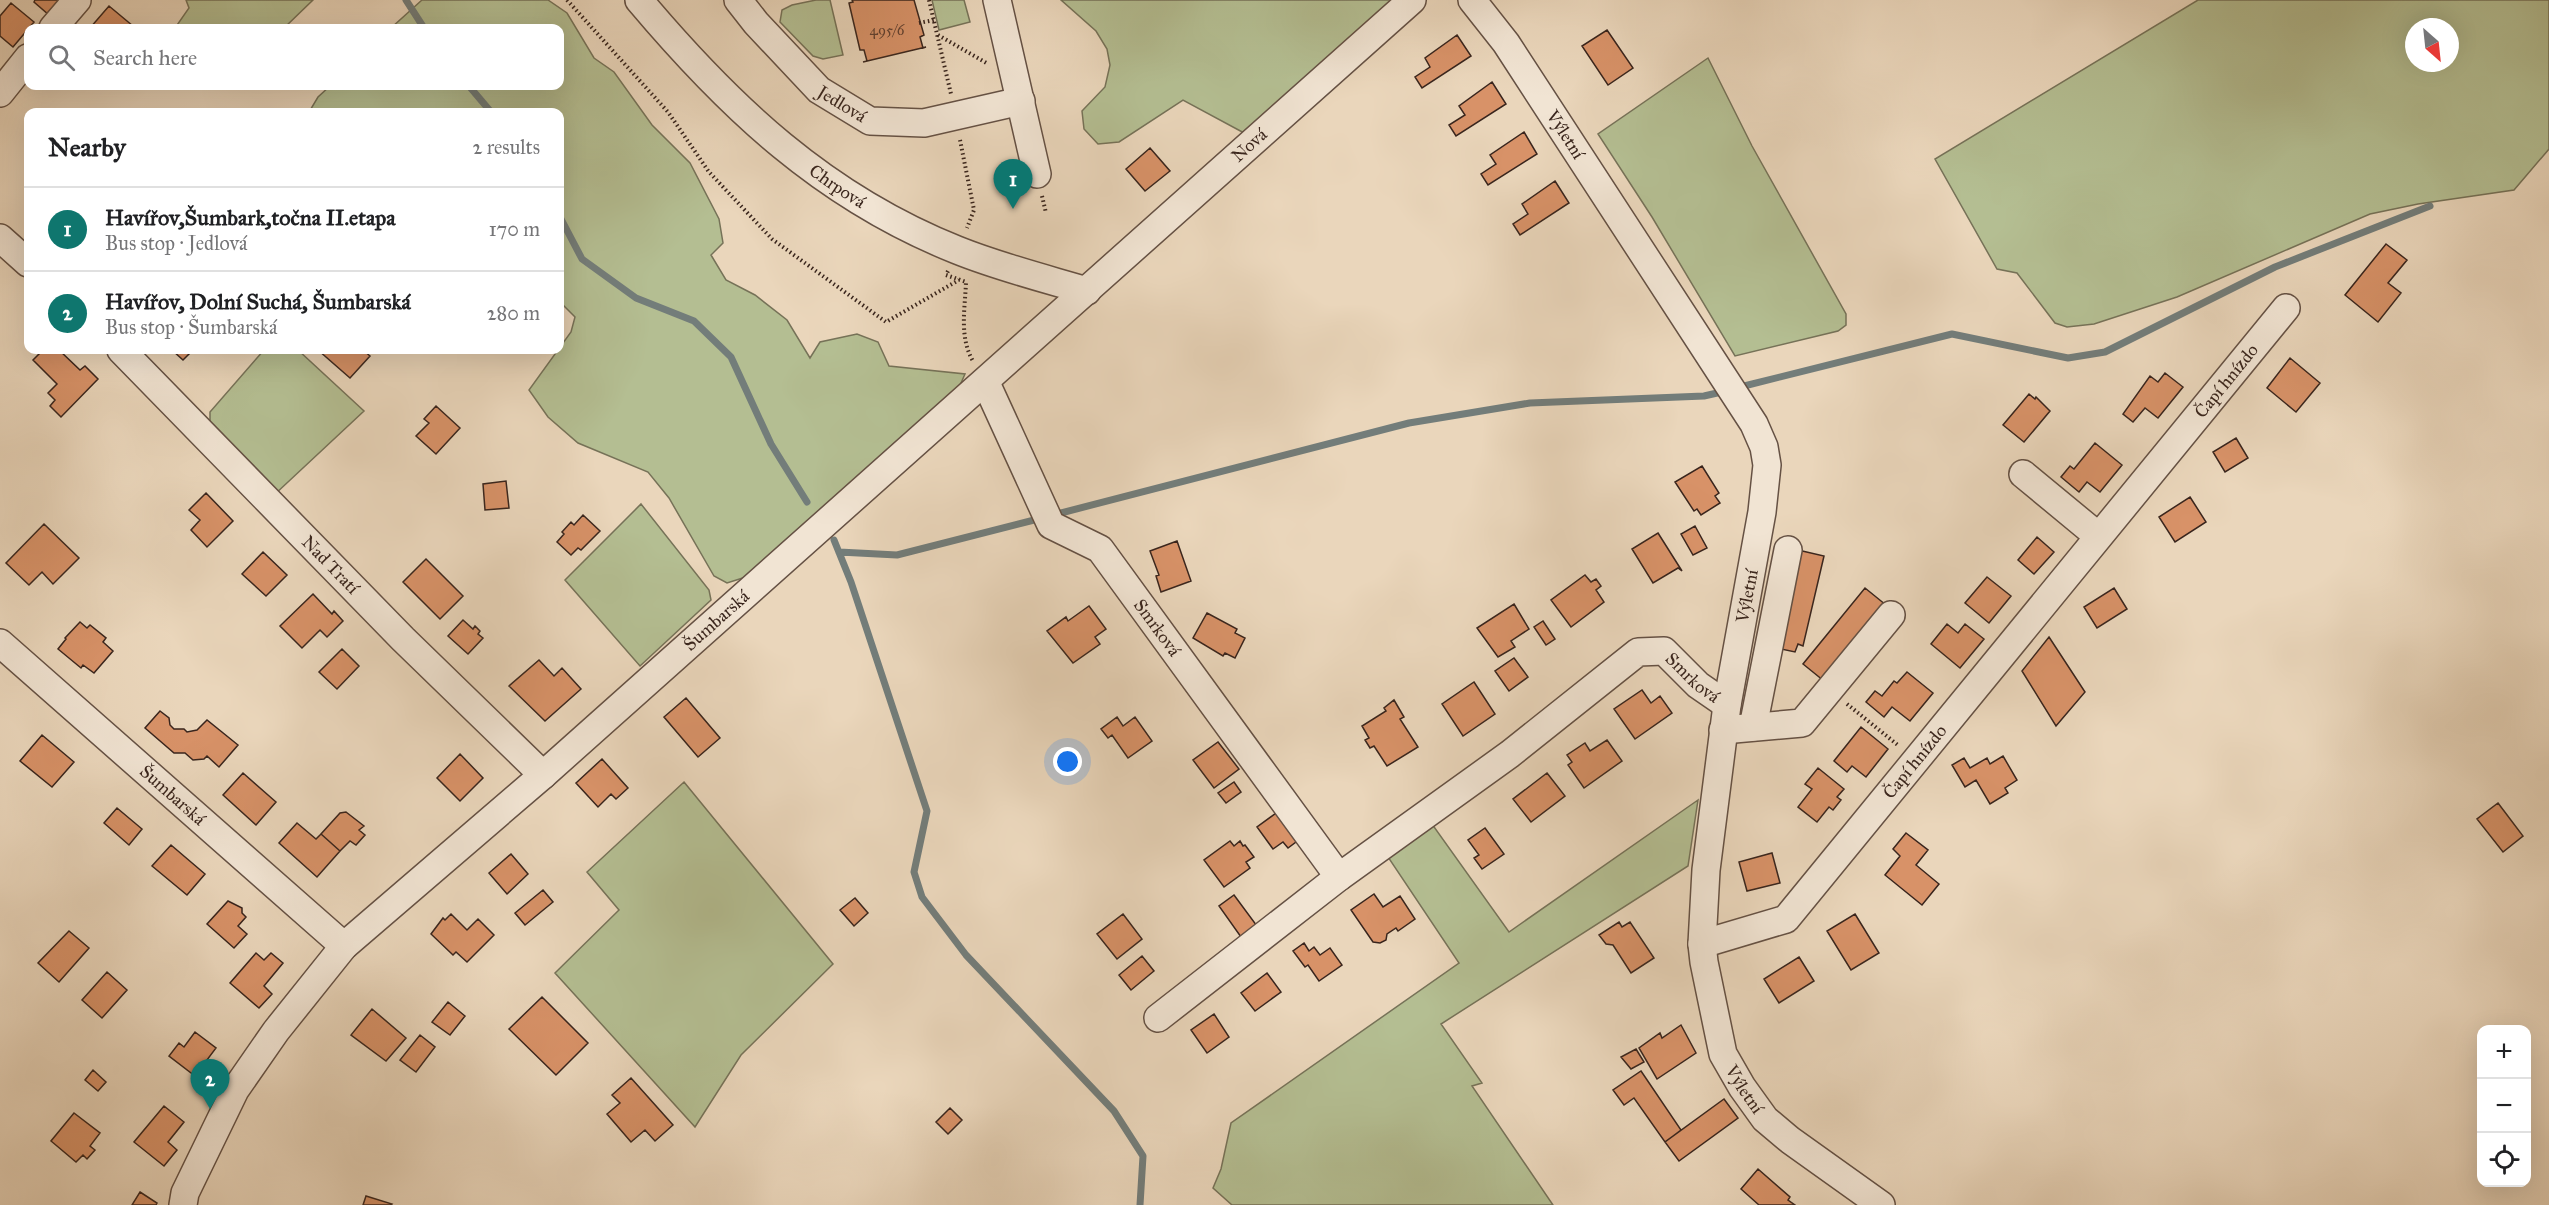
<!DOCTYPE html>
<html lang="en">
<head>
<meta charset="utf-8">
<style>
	body { margin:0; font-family:"IM FELL Great Primer",serif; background:#f2f2f2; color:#202124 }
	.controls { position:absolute; right:18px; bottom:18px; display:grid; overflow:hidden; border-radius:12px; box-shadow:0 6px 24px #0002 }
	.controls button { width:54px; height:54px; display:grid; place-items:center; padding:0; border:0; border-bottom:2px solid #e0e0e0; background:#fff; color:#202124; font:30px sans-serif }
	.compass { position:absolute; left:2405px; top:18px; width:54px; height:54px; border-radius:50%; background:#fff; box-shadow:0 6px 24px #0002; rotate:153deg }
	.you { position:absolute; left:1068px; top:762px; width:21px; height:21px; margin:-15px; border:4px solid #fff; border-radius:50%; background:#1a73e8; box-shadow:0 0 0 9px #1a73e833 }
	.badge { display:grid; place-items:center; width:39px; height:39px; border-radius:50%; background:#0f766e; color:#fff; font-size:20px; font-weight:700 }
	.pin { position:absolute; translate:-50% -50px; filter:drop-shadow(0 2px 3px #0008) }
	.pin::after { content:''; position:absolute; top:32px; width:21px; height:18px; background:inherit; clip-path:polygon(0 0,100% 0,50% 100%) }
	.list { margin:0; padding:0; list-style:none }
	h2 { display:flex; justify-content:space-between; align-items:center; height:78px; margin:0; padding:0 24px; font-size:26px }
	h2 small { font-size:20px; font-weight:400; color:#757577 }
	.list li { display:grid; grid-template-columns:39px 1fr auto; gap:18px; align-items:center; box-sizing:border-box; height:84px; padding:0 24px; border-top:2px solid #e0e0e0 }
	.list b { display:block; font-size:22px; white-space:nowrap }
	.list p { margin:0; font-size:20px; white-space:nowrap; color:#757577 }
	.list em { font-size:20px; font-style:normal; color:#757577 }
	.icon { flex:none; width:33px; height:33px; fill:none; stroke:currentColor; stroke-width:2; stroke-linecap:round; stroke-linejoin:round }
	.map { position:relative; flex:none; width:2549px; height:1205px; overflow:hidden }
	.search { position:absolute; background:#fff; box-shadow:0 6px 24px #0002; left:24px; top:24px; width:540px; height:66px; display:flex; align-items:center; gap:15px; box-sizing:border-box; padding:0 21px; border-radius:12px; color:#757577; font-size:22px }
	.panel { position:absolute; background:#fff; box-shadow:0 6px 24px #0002; left:24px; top:108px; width:540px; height:246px; border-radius:12px }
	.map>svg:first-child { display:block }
	.green { fill:#b4be92; stroke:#767258; stroke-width:1.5; fill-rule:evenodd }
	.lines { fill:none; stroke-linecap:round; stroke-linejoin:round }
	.stream { stroke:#737d7a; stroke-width:7 }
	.building { fill:#d89268; stroke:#39251d; stroke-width:1.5 }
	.minor-casing { stroke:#655144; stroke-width:30 }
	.path { stroke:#39251d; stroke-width:4; stroke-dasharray:1.5 3; stroke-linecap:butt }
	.minor { stroke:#f1e4d3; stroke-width:27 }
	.labels { text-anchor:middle; stroke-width:5; stroke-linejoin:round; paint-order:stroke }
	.number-label { font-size:15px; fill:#614030 }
	.street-label { font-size:18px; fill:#39251d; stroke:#f1e4d3 }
</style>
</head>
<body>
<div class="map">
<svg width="2549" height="1205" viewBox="0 0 2549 1205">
	<rect width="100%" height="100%" fill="#ead6bb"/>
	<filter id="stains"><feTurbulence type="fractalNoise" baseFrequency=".00333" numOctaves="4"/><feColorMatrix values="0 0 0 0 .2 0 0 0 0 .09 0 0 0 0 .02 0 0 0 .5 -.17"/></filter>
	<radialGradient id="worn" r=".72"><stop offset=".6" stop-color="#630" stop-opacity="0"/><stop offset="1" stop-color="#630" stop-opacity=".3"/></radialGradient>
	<!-- green -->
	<path class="green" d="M186,0H313L284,28H175L189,8Z
		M422,0H548L567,13L594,58L614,72L652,125L690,163L719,219L723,243L711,255L726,280L755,295L787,320L810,358L820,342L857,334L878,342L889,366L965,374L957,392L749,576L727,583L714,576L669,498L648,472L578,443L548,417L529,390L571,332L575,317L560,302V112H309L318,97L330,86H560V28H391Z
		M816,0H830L843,55L823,59L813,56L780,22L782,10L792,5Z
		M932,0H964L970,22L939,30Z
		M1061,0H1400L1246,134L1183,100L1119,142L1098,144L1084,129L1082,111L1105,87L1110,65L1107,49L1096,31Z
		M2198,0H2549V149L2514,190L2418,204L2370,214L2177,297L2094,324L2067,327L2055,323L2017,273L1997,269L1935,159ZM2414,27H2450V63H2414Z
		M1708,58L1752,146L1846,314V325L1838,331L1735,356L1652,217L1598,134Z
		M264,350H298L364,411L273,496L210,424V412Z
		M641,504L709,590L711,600L640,666L565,580Z
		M684,782L833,964L741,1055L695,1127L555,973L619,910L587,872Z
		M1698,800L1688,866L1441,1024L1482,1083L1472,1086L1553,1205H1232L1213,1188L1221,1169L1231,1123L1459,963L1388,857L1432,824L1509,932Z"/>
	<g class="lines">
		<!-- stream -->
		<path class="stream" d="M406,0L424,28
			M469,86L491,112
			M560,217L582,259L636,298L694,321L731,357L771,444L807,502
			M1736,388L1952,334L2068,358L2105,352L2275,267L2430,206
			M1053,515L1409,423L1530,403L1704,396L1726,391
			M834,540L851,582L927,811L914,872L922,897L966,955L1114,1111L1143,1156L1140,1205
			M839,552L897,555L1042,518"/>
	</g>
	<!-- building -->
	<path class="building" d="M35,0H63L49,15L34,2Z
		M852,0H914L924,35L920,37L923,48L926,47L863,62L867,61L864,50H860L849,3L853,2Z
		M11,3L34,22L13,47L0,36V16Z
		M109,6L133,26L131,28H90Z
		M1607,30L1633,68L1608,85L1582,46Z
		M1457,35L1471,56L1422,88L1415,77L1430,67L1425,58Z
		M1492,82L1506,104L1456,136L1449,125L1465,115L1459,106Z
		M1524,132L1537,154L1488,185L1481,174L1496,164L1490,155Z
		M1150,148L1170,171L1145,191L1126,169Z
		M1555,181L1569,203L1520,235L1513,224L1528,214L1522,204Z
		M2386,244L2407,260L2388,283L2401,293L2378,322L2345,295Z
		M43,350H59L80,370L85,366L98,379L61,417L50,406L55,400L48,393L57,384L33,360Z
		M172,350H193L183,360Z
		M318,350H363L370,356L350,378Z
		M2290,358L2320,383L2296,412L2267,388Z
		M2165,373L2183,387L2158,418L2145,408L2133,422L2123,414L2150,376L2158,382Z
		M2029,394L2035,399L2036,397L2050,411L2024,442L2003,425Z
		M436,406L460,428L436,454L416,436L429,423L424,419Z
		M2236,438L2248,458L2225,472L2213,452Z
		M2095,443L2122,465L2100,492L2087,482L2079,492L2061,477L2070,466L2074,469Z
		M1702,466L1719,493L1715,496L1720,503L1701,515L1697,509L1694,511L1675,482Z
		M506,481L509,508L485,510L483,484Z
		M206,493L233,521L207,547L191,530L200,520L189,510Z
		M2190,497L2206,522L2175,542L2159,517Z
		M583,515L600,531L581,550L578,548L571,555L557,542L564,534L562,532L571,522L574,525Z
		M44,524L79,558L53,584L42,572L29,585L6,563Z
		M1695,526L1707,548L1693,555L1681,534Z
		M1658,533L1682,571L1678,568L1653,583L1632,549Z
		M2037,537L2054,552L2034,574L2018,560Z
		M1177,541L1191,581L1161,592L1156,576L1159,575L1150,551Z
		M1798,550L1824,556L1803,646L1798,644L1795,652L1781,649Z
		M263,552L287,575L266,596L242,574Z
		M426,559L463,596L440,619L403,582Z
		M1585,575L1591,582L1596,579L1601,586L1596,590L1604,602L1571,627L1551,600Z
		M1987,577L2011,596L1989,623L1965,603Z
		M1865,588L1886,605L1824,681L1803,664Z
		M2114,588L2127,609L2097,628L2084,607Z
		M313,594L332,614L334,611L343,621L327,637L320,630L302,648L280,626Z
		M1514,604L1529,629L1511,641L1515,647L1498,657L1477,628Z
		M1089,606L1106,629L1095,637L1100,644L1073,663L1047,631L1066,617L1068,621Z
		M1207,613L1237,629L1235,633L1245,638L1235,658L1225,653L1223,656L1193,638Z
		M463,620L473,629L475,626L480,631L478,634L483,638L468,654L448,636Z
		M1543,621L1555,639L1546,645L1534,627Z
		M80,622L87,628L90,625L106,638L103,642L113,651L94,673L83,665L81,668L58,649L66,639L65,638Z
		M1947,624L1958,633L1965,624L1984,639L1960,668L1931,644Z
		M2049,637L2085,692L2056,726L2022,671Z
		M342,649L359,666L337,689L319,672Z
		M1514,658L1528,677L1509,691L1495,671Z
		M539,660L554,676L562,668L581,689L545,721L509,686Z
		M1907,672L1933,693L1910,721L1892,707L1884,717L1866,702L1875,691L1882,696L1894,681L1897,683Z
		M1474,682L1495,714L1463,736L1442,704Z
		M1642,690L1651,703L1660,696L1672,713L1635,739L1614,709Z
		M686,698L720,738L698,757L664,717Z
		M1394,700L1404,717L1400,719L1418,747L1387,766L1374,746L1370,748L1365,740L1369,738L1362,726L1386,711L1384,708Z
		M160,711L169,718L170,725L174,729H184L187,732L197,730L207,720L238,745L219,767L207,756L204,759L193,760L185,753H174L145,728Z
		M1117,717L1123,726L1135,717L1152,741L1128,758L1112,735L1108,738L1101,729Z
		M1861,727L1888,749L1866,777L1852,766L1847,772L1834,761Z
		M42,735L74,762L52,787L20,761Z
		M1607,740L1622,761L1584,788L1568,765L1572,762L1567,755L1585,743L1590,751Z
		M1218,742L1239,769L1214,788L1193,760Z
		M460,754L483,778L460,801L437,778Z
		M2003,756L2017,780L2005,788L2008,793L1990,804L1976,780L1965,787L1952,765L1964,758L1970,768L1987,758L1990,764Z
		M602,759L628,788L616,799L611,794L598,807L576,783Z
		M1818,768L1844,789L1837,797L1841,800L1833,810L1829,807L1817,822L1798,807L1812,789L1805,784Z
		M243,773L276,802L256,825L223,795Z
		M1547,773L1565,796L1531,822L1513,799Z
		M1234,782L1241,792L1226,803L1218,793Z
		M2498,803L2523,836L2503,852L2477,819Z
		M117,808L142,829L129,845L104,823Z
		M1283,808L1300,839L1288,848L1283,842L1273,849L1257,827Z
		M346,812L364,826L359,830L365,835L356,845L350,841L340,851L321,834L340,813Z
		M297,823L316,839L321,834L340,851L317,877L279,843Z
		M1485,828L1504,854L1482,869L1474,858L1479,855L1468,840Z
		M1906,833L1928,850L1916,865L1939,884L1922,905L1885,875L1900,856L1893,849Z
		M1230,841L1234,846L1240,841L1243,846L1245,845L1254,857L1246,862L1250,868L1224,887L1204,860Z
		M171,845L205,874L187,895L152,866Z
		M1772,853L1780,883L1747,891L1739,862Z
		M511,854L528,874L507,894L489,873Z
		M543,890L553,902L525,925L515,913Z
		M1374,894L1383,907L1400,896L1415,919L1398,931L1396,928L1387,934L1386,940L1380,943L1373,942L1351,910Z
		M1234,895L1257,926L1241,937L1219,906Z
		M855,898L868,913L854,926L840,910Z
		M228,901L242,908V913L246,917L238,926L247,934L234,948L207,924Z
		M451,914L467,930L478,919L494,935L467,962L456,952L453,955L431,934L443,918L445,920Z
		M1123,914L1142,939L1117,959L1097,934Z
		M1855,914L1879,953L1851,970L1827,931Z
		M1619,922L1622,927L1630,922L1654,958L1631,973L1613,945L1606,944L1599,935Z
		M69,931L89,948L59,982L38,963Z
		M1304,943L1309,951L1314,947L1320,955L1330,948L1342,965L1319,981L1308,965L1305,967L1293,951Z
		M256,953L264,960L271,953L283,963L264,986L272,994L259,1008L230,983Z
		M1142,956L1154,971L1131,990L1119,975Z
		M1799,957L1814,981L1779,1003L1764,979Z
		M107,972L127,990L102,1018L82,1000Z
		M1267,973L1281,992L1255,1011L1241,993Z
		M542,997L588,1043L556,1075L509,1029Z
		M448,1002L465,1016L450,1035L432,1022Z
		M372,1009L406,1038L386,1061L351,1035Z
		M1214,1014L1229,1037L1207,1053L1191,1030Z
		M1681,1025L1696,1053L1657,1079L1639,1048L1660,1033L1662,1038Z
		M195,1032L216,1048L195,1076L169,1056L179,1043L184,1047Z
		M420,1035L435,1047L416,1072L400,1060Z
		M1636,1049L1644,1062L1631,1069L1621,1057Z
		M93,1070L106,1082L98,1091L85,1080Z
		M1641,1071L1681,1130L1665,1142L1634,1098L1624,1105L1613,1090Z
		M631,1078L673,1125L655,1141L645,1130L631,1142L607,1114L620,1103L612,1095Z
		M1724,1099L1738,1118L1679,1161L1665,1142Z
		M164,1106L184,1122L168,1142L177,1150L164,1166L134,1142Z
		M950,1108L962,1120L948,1134L936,1122Z
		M74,1113L100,1133L90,1146L95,1150L87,1159L83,1155L76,1162L51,1141Z
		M1758,1169L1790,1197L1788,1200L1795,1205H1759L1741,1189Z
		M140,1192L157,1203L156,1205H132Z
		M366,1196L392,1204L391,1205H363Z"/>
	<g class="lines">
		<!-- minor casing -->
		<g class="minor-casing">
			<g id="minor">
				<path id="s1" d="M639,0C730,108 824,197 957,250C999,267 1043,278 1087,291"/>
				<path id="s2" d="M738,0L756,23L819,90L870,121L924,123L1021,101"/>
				<path d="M997,0L1037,174"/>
				<path id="s3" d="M1472,0L1506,43L1754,424L1764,447L1767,465L1762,512L1727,705L1706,870L1702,944L1704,962L1723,1054L1742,1087L1765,1119L1790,1140L1881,1205"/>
				<path d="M53,28L77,0"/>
				<path d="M0,93L28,58"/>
				<path d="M0,238L28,263"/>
				<path id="s4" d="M121,350L403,639L543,775"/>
				<path id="s5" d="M986,383L1051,525L1100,549L1339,877"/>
				<path d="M2023,474L2098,536"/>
				<path id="s6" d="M0,643L344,946"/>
				<path d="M1753,727L1788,550"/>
				<path d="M1723,730L1802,723L1891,615"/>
				<path id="s7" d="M1702,944L1786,919L2286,308"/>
				<path id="s8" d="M1158,1018L1339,877L1510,754L1638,652L1664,651L1698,685L1727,705"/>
				<path id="s9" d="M183,1205L185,1193L235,1090L276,1031L344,946L543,775L1412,0"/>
			</g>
		</g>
		<!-- path -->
		<path class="path" d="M567,0L668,112L709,172L772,239L886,322L959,280
			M929,0L951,94
			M919,23L934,20
			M938,35L988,64
			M960,140L974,210L967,228
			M1042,196L1046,213
			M948,271L946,275L966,282C965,309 959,337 973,361
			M1847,704L1899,746"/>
		<!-- minor -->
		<use href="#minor" class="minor"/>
	</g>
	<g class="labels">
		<!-- number labels -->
		<g class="number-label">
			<text x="887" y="35">495/6</text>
		</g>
		<!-- street labels -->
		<g class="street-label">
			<text dy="6" stroke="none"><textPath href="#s2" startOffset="148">Jedlová</textPath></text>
			<text dy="6" stroke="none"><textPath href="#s3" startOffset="164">Výletní</textPath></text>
			<text dy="6" stroke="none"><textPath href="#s9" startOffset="1516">Nová</textPath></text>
			<text dy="6" stroke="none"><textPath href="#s1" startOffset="273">Chrpová</textPath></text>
			<text dy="6" stroke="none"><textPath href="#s7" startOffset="783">Čapí hnízdo</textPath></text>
			<text dy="6" stroke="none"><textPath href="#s4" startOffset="300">Nad Tratí</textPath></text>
			<text transform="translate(1747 596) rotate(-79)" y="6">Výletní</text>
			<text dy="6" stroke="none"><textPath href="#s9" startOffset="802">Šumbarská</textPath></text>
			<text dy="6" stroke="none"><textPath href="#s5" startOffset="308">Smrková</textPath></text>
			<text dy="6" stroke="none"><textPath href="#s8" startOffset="669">Smrková</textPath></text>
			<text dy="6" stroke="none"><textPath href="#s7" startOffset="291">Čapí hnízdo</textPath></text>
			<text dy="6" stroke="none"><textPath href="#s6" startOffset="230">Šumbarská</textPath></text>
			<text dy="6" stroke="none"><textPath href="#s3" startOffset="1190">Výletní</textPath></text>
		</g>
	</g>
	<rect width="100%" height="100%" filter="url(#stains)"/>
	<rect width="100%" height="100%" fill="url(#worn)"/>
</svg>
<div class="controls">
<button>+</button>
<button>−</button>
<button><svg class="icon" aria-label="locate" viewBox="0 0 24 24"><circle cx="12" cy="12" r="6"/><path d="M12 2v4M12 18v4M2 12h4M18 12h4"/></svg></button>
</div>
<svg class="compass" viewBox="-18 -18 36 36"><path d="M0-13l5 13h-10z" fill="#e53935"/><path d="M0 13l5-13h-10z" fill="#757577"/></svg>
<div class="you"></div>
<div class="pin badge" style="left:1013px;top:209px">1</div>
<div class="pin badge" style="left:210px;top:1109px">2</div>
<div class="search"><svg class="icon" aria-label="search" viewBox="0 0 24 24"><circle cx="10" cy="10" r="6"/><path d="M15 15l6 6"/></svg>Search here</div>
<section class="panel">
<h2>Nearby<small>2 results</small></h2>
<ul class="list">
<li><span class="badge">1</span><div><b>Havířov,Šumbark,točna II.etapa</b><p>Bus stop · Jedlová</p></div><em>170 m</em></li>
<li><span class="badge">2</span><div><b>Havířov, Dolní Suchá, Šumbarská</b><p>Bus stop · Šumbarská</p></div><em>280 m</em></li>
</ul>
</section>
</div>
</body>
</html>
